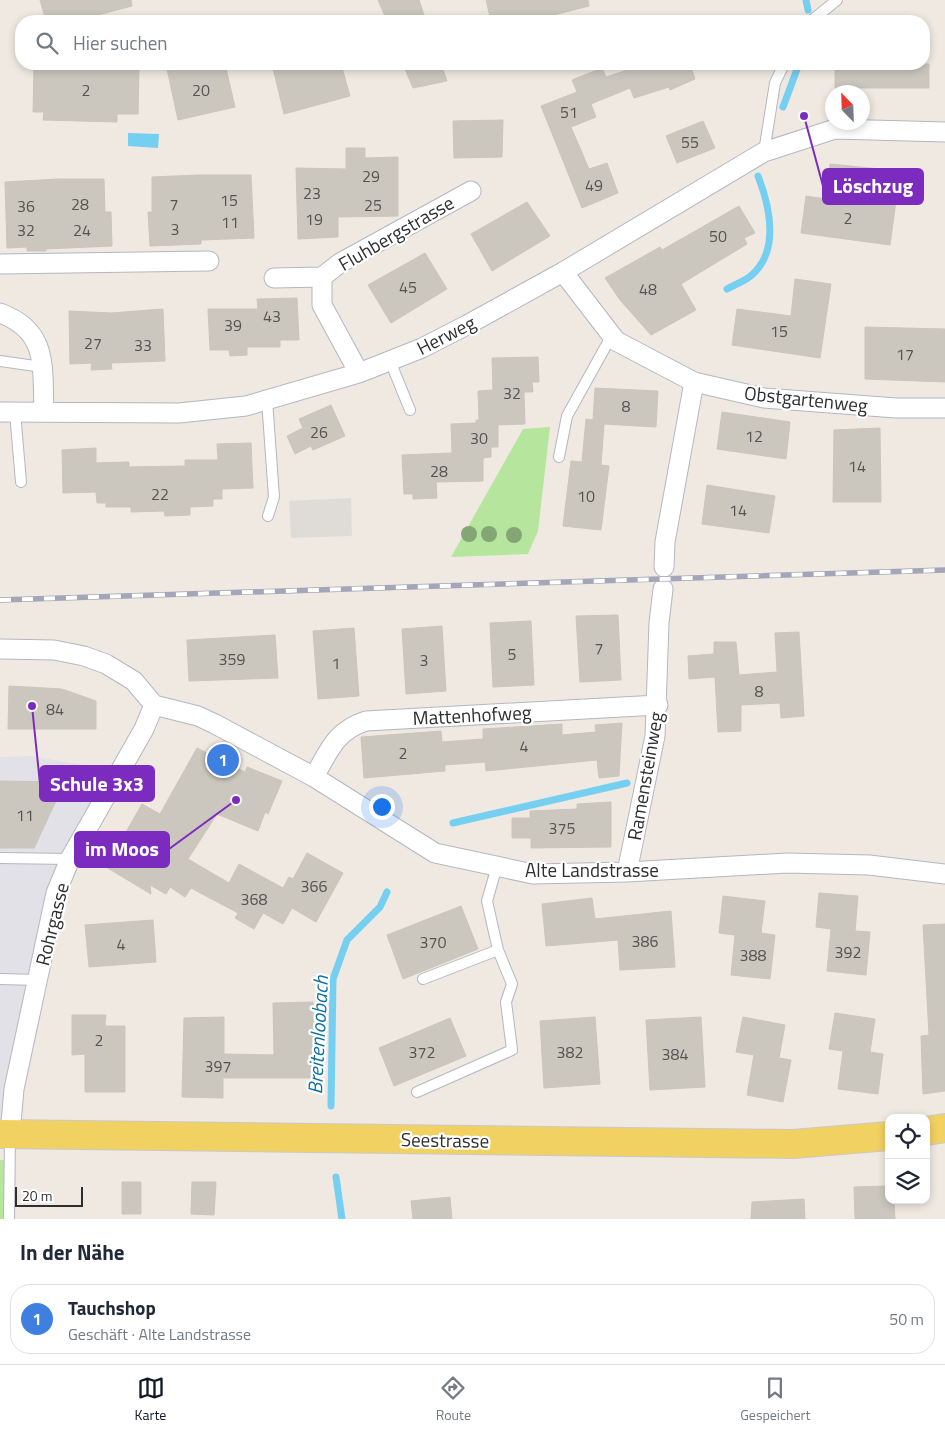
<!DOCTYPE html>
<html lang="de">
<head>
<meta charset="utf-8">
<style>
	body { margin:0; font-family:"Titillium Web",sans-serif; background:#f6f6f7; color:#1f2937 }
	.controls { position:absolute; right:15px; bottom:15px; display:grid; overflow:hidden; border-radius:10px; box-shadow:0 2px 8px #0003 }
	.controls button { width:45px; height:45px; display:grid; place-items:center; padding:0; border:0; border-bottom:1px solid #e0e1e3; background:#fff; color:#1f2937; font:25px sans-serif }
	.compass { position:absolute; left:825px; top:85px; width:45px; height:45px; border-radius:50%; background:#fff; box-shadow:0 2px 8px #0003; rotate:337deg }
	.scale { position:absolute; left:15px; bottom:12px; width:68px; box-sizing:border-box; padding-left:5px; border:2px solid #2e2e2e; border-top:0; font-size:14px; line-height:18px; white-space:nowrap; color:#2e2e2e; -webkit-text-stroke:4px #fff; paint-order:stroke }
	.you { position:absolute; left:381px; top:806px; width:18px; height:18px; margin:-12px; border:4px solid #fff; border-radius:50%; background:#1a73e8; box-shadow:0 0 0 8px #1a73e833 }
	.badge { display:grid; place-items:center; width:32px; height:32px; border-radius:50%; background:#111827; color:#fff; font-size:16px; font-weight:700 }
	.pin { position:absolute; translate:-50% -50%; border:2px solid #fff; box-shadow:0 1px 5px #0006 }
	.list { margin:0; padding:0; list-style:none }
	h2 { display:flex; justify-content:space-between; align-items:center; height:65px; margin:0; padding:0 20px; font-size:21px }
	h2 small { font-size:16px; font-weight:400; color:#747a83 }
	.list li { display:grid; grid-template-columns:32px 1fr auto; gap:15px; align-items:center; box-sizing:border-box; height:70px; margin:0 10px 10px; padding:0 10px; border:1px solid #e0e1e3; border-radius:20px }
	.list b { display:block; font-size:19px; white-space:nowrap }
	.list p { margin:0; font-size:16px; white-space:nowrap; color:#747a83 }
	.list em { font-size:16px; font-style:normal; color:#747a83 }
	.icon { flex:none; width:28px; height:28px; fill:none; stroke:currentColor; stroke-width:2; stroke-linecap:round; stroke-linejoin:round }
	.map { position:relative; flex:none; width:945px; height:1219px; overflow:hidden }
	.search { position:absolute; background:#fff; box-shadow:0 2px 8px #0003; left:15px; right:15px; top:15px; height:55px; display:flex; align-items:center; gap:12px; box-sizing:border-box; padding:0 18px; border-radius:20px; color:#747a83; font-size:19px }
	.sheet { height:145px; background:#fff }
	nav { display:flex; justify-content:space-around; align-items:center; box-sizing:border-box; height:70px; border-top:1px solid #e0e1e3; background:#fff; font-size:14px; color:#747a83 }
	nav a { display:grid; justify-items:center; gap:2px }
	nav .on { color:#111827 }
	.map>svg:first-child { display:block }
	.industrial { fill:#e3e1e8 }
	.green { fill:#b6e59e }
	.plaza { fill:#dfdcd8 }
	.water { fill:#75cff0 }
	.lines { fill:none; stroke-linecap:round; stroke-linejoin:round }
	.stream { stroke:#75cff0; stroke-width:7 }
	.building { fill:#cbc7bf; stroke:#cbc5ba }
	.lane-casing { stroke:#b4b7c1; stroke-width:12 }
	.street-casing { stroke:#b4b7c1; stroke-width:21 }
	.primary-casing { stroke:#c9c9c9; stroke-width:30 }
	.lane { stroke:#fff; stroke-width:10 }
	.street { stroke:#fff; stroke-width:19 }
	.primary { stroke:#f2d163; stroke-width:28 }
	.rail-casing { stroke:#a3a6b8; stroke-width:5.5 }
	.rail { stroke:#fff; stroke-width:4; stroke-dasharray:11; stroke-linecap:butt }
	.tree { fill:#84a574 }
	.labels { text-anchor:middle; stroke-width:4.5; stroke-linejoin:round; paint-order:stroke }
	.number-label { font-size:16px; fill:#555452 }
	.street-label { font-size:19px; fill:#2e2e2e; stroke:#fff }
	.water-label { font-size:20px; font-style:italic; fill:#0d6fa3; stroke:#fff }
	.leader { fill:none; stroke:#7b2cbf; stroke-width:2 }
	.callout-dot { fill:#7b2cbf; stroke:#fff; stroke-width:2 }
	.callout { fill:#7b2cbf; stroke:#7b2cbf; stroke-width:2 }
	.callout-label { font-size:20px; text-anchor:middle; font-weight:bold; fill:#fff }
</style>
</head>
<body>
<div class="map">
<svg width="945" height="1219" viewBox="0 0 945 1219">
	<rect width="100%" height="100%" fill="#efe9e1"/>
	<!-- industrial -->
	<path class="industrial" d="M30,756L120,771L70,859L0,1134V757Z"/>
	<!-- green -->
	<path class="green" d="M550,427L538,531L528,554L451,557L523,429Z
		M0,1160H9V1219H0Z"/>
	<!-- plaza -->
	<path class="plaza" d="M351,498L352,536L291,538L289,501Z"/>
	<!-- water -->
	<path class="water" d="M128,133L159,134L158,148L128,146Z"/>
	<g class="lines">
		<!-- stream -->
		<path class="stream" d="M806,0L808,10
			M783,107L799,64
			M727,289C734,285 742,282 748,278C781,254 770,207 758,176
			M453,823L627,783
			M331,1106L333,979L347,940L380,907L387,892
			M336,1177L342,1219"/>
	</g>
	<!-- building -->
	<path class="building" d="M40,0H131L132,6L75,21H46Z
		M378,0H419L426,21H387Z
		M486,0H588L589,6L530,21H491Z
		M166,64H225L235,107L178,120Z
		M272,64H341L350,96L284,114Z
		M403,64H441L447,81L413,88Z
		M646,64H690L695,79L670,90L669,87L634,98L630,88L591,104L596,117L571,127L589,169L607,163L618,193L582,208L541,106L577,92L572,80L602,68L606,77Z
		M835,64H929V88H835Z
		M34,67L139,69L138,114H117V122L43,120L44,112H33Z
		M503,120L502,157L454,158L453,121Z
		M703,121L715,148L677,163L666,136Z
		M346,148H365V158L398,157V216L338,217V237L298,239L296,168L346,169Z
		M830,164L900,171L890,245L801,233L806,196L826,199Z
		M199,175H251L254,238L201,240V244L150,246L148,212H152V177Z
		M58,179H104L105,212H111L112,246L46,249V251H27V247L7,248L5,182Z
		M527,202L550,236L492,271L471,234Z
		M739,206L755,233L744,238L747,244L681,284L696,310L651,335L620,300L605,278L660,247L662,250Z
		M425,253L447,289L391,323L368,285Z
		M795,279L831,284L820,358L732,345L737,309L791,316Z
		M297,298L299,340H280V347H247V355L230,356L229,350H210L208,309H258L257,299Z
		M163,309L165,361L111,363L112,369L91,370L92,363L70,364L69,311L111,313Z
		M865,327L945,329V382L865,379Z
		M538,357L539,382H532L533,392H524L525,424L498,425V447H491V457L483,458V481L436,482L437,498L413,499V494H404L402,455L452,453L451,424L476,423V420H479L478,391L493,390L492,358Z
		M595,388L658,391L656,427L604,424L601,465L609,466L601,530L563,526L571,461L582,462L586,419L593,420Z
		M331,405L345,436L313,450L311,446L295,454L287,436L303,428L299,419Z
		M722,412L790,422L786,459L717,449Z
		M880,428L881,502H833L834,430Z
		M251,443L253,488L222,489V499H213V506L190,507V515L165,516L164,511L131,512V507H106V503H97L96,492L63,493L62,450L96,448V463L129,462V467L185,466V460H218L217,444Z
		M707,485L775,496L769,533L702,524Z
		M618,615L621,680L580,682L576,616Z
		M531,621L534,685L493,687L490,623Z
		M442,626L446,691L406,694L402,629Z
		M354,628L359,696L318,699L313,631Z
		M799,632L804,716L781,718L780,703L741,705V731L718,732L715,677L689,679L688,656L714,654V642H736L739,675L777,672L775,633Z
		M275,635L278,678L189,681L187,640Z
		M9,686L62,689L96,701V729H8Z
		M622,723L619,776L599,778L597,760L486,771L485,762L445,765V771L364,778L361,737L441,731L442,742L483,739V729L562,724V735L596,732L595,725Z
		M197,748L245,772L247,767L282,781L268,814L265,812L258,831L217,814L188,859L229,883L239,864L283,888L289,877L293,879L307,853L343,873L316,922L292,908L283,924L263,913L254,929L235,918L238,913L191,888L185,897L170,887L166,894L150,885L151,894L106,867L142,804L160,814Z
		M0,781L65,782L34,848H0Z
		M611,802V847L531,848V838H512V818H530V811L577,809V804Z
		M819,893L858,896L855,931L870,932L866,975L827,971L831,929L816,927Z
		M723,896L765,901L761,933L775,935L770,979L731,975L735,935L719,933Z
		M592,898L595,919L671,911L675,967L620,970L618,940L546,946L542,904Z
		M461,906L478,949L403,979L387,935Z
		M153,920L156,962L89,967L85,925Z
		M945,924V1091L923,1094L921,1036L929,1035L923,925Z
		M313,1002L314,1078H223V1098L182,1097L184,1018L224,1017V1054L274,1055L273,1003Z
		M835,1013L875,1019L870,1052L883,1054L878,1094L838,1089L843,1051L829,1049Z
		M72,1015H106L105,1026H125V1092H85V1054L72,1055Z
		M595,1017L600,1084L544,1088L540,1021Z
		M701,1017L705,1087L650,1090L646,1020Z
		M743,1017L785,1025L779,1058L791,1060L783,1102L747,1095L754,1055L736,1052Z
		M450,1018L466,1056L394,1086L379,1048Z
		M122,1182H141V1214H122Z
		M192,1182H216L214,1215L191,1214Z
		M889,1186V1200H894L895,1219H855L854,1187Z
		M450,1197L452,1219H413L411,1201Z
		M804,1199L805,1219H751L752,1202Z"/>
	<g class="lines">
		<!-- lane casing -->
		<g class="lane-casing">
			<path id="lane" d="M811,21L837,0
				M764,152L775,83L784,64
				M0,361L42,367
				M390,361L410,410
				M267,400L274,497L268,516
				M15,412L21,482
				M559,457L567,416L612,335
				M0,858L70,859
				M0,979L38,980
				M423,979L498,950L487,901L497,866
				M417,1092L512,1050L506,1002L512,984L498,950
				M9,1219L10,1135"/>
		</g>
		<!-- street casing -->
		<g class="street-casing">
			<path id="street" d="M0,264L209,261
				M563,272L616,341L694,382L764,398L896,408H945
				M322,277V305L359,373
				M274,278L322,277L340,263L471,191
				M0,313C49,331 42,367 44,411
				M0,412L179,413L246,406L359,373L422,348L467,325L563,272L764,152L835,129L945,132
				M664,567L665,542L694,382
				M0,649L54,650L84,656L106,664L134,681L154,705L198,716L215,724L314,777L435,853L533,874L627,872L787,863L869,865L945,874
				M314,777C329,751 335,731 366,721L658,705
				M627,872L655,736L659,623L663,589
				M10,1134L14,1089L56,893L70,859L144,729L154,705"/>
		</g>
		<!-- primary casing -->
		<g class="primary-casing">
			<path id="primary" d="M926,1131L945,1128
				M0,1134L793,1144L889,1136"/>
		</g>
		<!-- lane -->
		<use href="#lane" class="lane"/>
		<!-- street -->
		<use href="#street" class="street"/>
		<!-- primary -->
		<use href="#primary" class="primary"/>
		<!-- rail casing -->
		<g class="rail-casing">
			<path id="rail" d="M0,600L945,570"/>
		</g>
		<!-- rail -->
		<use href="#rail" class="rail"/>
	</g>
	<!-- trees -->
	<g class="tree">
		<circle cx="469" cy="534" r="8"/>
		<circle cx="489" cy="534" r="8"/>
		<circle cx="514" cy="535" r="8"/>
	</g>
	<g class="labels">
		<!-- number labels -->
		<g class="number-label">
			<text x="86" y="96">2</text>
			<text x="201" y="96">20</text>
			<text x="569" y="118">51</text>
			<text x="690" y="148">55</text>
			<text x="371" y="182">29</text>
			<text x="594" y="191">49</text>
			<text x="312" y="199">23</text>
			<text x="229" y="206">15</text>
			<text x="80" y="210">28</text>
			<text x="174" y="210">7</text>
			<text x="373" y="211">25</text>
			<text x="26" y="212">36</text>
			<text x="848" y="224">2</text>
			<text x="314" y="225">19</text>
			<text x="230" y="228">11</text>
			<text x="175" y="235">3</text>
			<text x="26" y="236">32</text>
			<text x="82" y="236">24</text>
			<text x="718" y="242">50</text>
			<text x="408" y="293">45</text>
			<text x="648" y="295">48</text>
			<text x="272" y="322">43</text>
			<text x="233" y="331">39</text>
			<text x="779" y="337">15</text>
			<text x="93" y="349">27</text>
			<text x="143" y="351">33</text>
			<text x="905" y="360">17</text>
			<text x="512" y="399">32</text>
			<text x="626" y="412">8</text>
			<text x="319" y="438">26</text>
			<text x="754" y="442">12</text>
			<text x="479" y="444">30</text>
			<text x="857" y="472">14</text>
			<text x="439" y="477">28</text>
			<text x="160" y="500">22</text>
			<text x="586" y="502">10</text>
			<text x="738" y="516">14</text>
			<text x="599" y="654">7</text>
			<text x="512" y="660">5</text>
			<text x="232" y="665">359</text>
			<text x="424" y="666">3</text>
			<text x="336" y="669">1</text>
			<text x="759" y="697">8</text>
			<text x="55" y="715">84</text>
			<text x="524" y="752">4</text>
			<text x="403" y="759">2</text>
			<text x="25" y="821">11</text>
			<text x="562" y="834">375</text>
			<text x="314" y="892">366</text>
			<text x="254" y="905">368</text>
			<text x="645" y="947">386</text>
			<text x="433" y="948">370</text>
			<text x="121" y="950">4</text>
			<text x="848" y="958">392</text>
			<text x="753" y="961">388</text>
			<text x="99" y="1046">2</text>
			<text x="422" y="1058">372</text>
			<text x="570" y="1058">382</text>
			<text x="675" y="1060">384</text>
			<text x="218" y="1072">397</text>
		</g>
		<!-- street labels -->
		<g class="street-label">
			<text transform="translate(396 233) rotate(-30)" y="7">Fluhbergstrasse</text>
			<text transform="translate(446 335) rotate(-27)" y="7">Herweg</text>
			<text transform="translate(806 399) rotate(6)" y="7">Obstgartenweg</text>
			<text transform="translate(472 715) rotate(-3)" y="7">Mattenhofweg</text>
			<text transform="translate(645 776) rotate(-80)" y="7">Ramensteinweg</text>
			<text x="592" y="877">Alte Landstrasse</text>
			<text transform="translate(52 924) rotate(-76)" y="7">Rohrgasse</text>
			<text transform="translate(445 1140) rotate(1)" y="7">Seestrasse</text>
		</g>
		<!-- water labels -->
		<g class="water-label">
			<text transform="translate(318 1035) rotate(-87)" y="7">Breitenloobach</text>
		</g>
	</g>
	<!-- callouts -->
	<path class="leader" d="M804 116L823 186M32 706L40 784M236 800L169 849"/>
	<g class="callout-dot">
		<circle cx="804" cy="116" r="5"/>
		<circle cx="32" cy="706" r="5"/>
		<circle cx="236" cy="800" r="5"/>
	</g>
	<g class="callout">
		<rect x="823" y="169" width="100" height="35" rx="5"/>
		<rect x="40" y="766" width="114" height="35" rx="5"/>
		<rect x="75" y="832" width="94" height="35" rx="5"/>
	</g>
	<g class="callout-label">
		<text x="873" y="193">Löschzug</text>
		<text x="97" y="791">Schule 3x3</text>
		<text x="122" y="856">im Moos</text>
	</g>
</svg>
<div class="controls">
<button><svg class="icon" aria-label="locate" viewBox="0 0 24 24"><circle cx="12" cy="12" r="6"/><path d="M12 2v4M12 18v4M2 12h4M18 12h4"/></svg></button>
<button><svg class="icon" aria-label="layers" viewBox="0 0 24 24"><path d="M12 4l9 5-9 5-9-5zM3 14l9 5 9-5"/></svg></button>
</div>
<svg class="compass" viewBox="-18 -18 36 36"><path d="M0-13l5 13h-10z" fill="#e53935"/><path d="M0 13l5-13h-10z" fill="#747a83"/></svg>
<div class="scale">20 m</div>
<div class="you"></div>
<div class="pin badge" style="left:223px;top:760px;background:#3f7fe0">1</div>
<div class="search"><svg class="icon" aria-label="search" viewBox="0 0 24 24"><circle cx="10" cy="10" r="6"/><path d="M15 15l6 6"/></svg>Hier suchen</div>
</div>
<section class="sheet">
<h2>In der Nähe<small></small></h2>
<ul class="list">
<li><span class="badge" style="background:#3f7fe0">1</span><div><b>Tauchshop</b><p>Geschäft · Alte Landstrasse</p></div><em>50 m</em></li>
</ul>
</section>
<nav>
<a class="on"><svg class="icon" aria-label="map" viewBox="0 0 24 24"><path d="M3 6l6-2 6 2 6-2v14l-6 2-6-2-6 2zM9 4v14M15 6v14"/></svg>Karte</a>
<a><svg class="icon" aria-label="directions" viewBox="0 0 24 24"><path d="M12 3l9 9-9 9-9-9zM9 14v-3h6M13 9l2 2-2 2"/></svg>Route</a>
<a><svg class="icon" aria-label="saved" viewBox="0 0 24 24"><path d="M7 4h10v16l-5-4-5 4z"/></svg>Gespeichert</a>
</nav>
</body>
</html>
